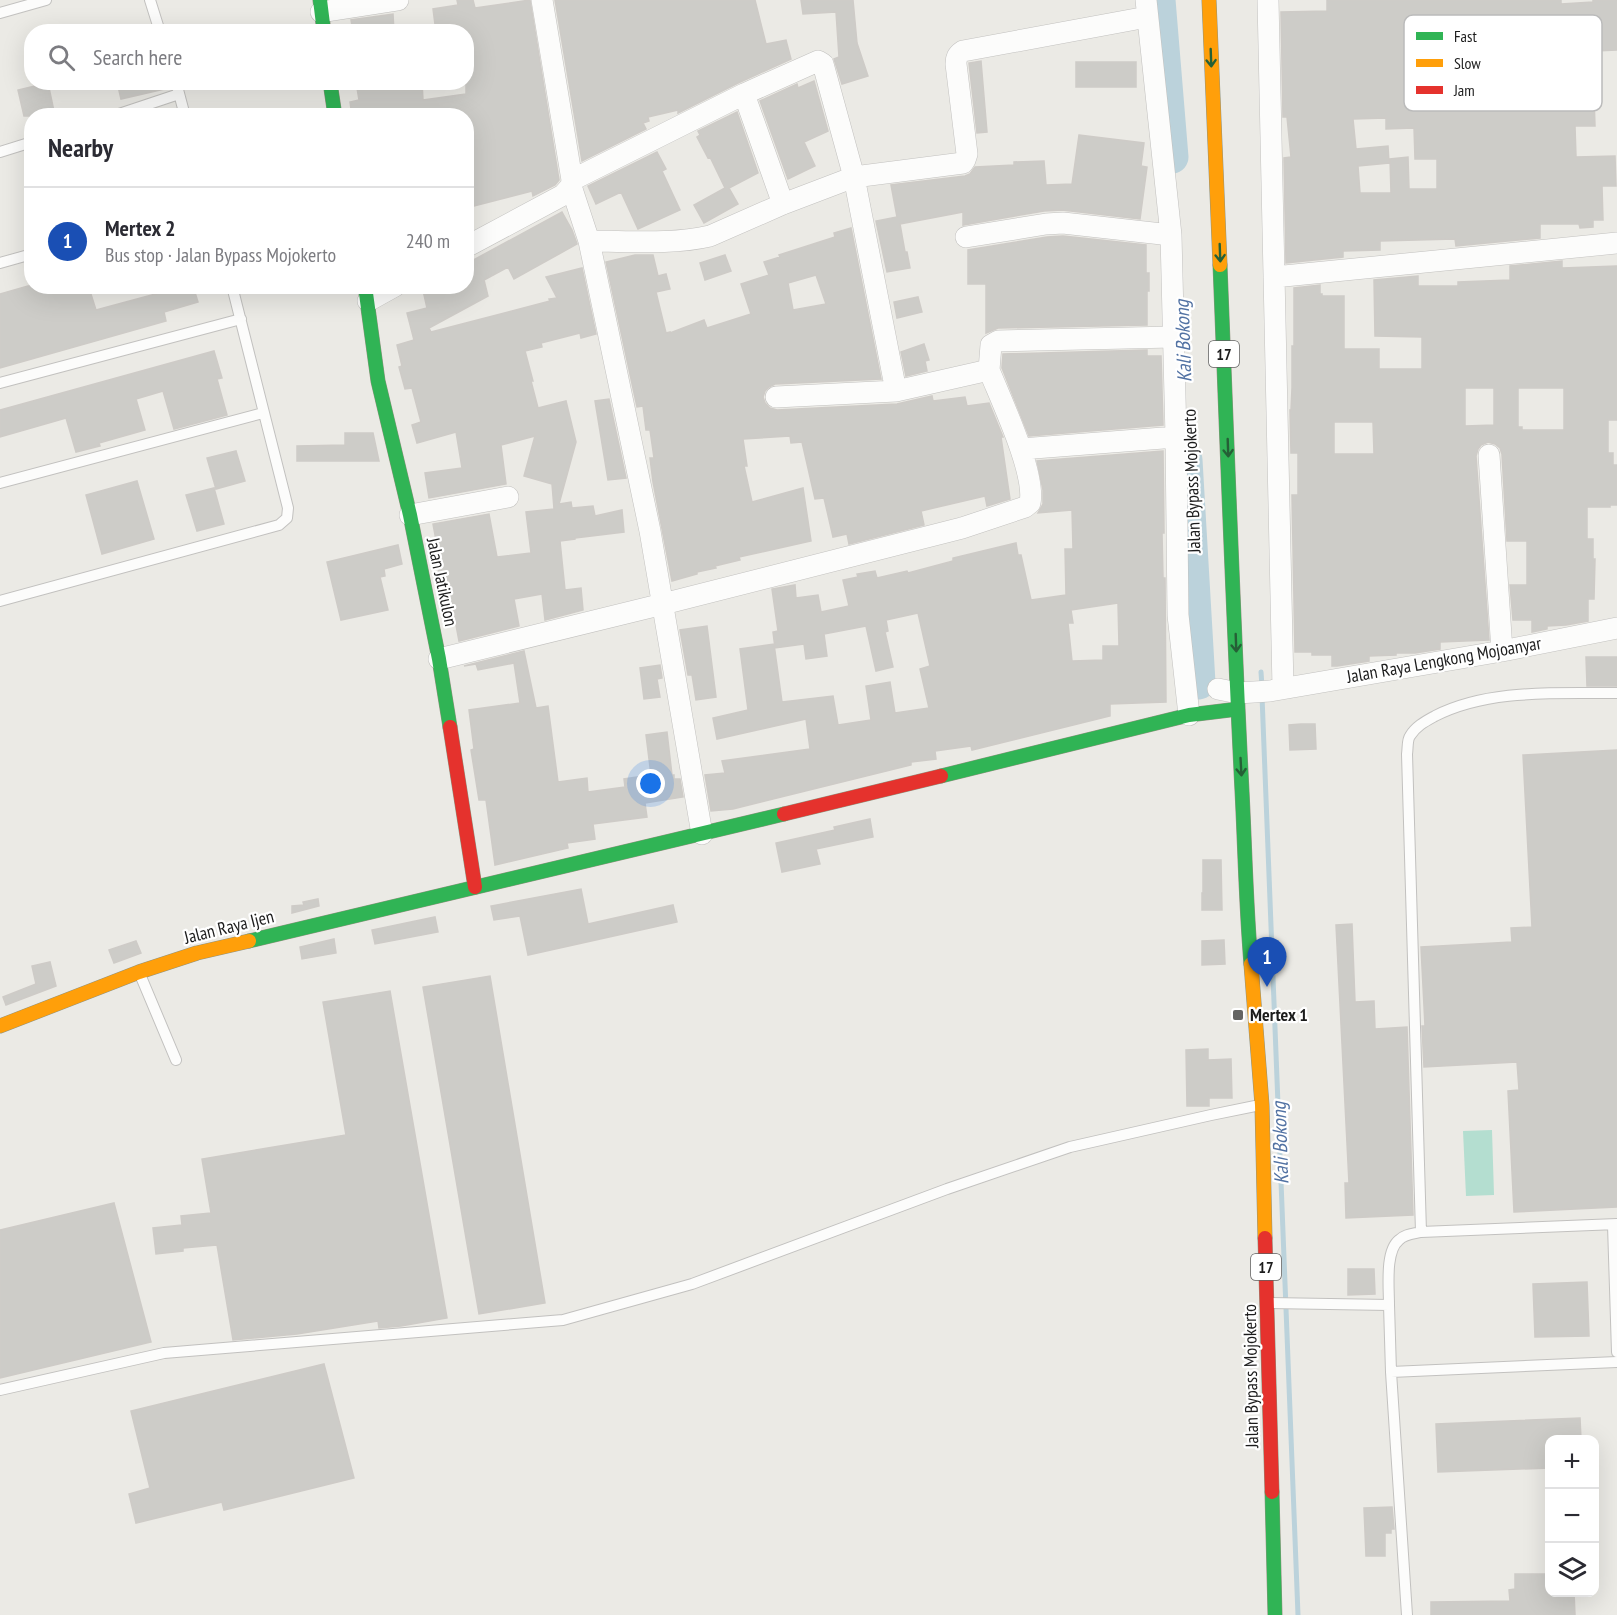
<!DOCTYPE html>
<html lang="en">
<head>
<meta charset="utf-8">
<style>
	body { margin:0; font-family:"PT Sans Narrow",sans-serif; background:#f2f2f3; color:#2b2b33 }
	.controls { position:absolute; right:18px; bottom:18px; display:grid; overflow:hidden; border-radius:12px; box-shadow:0 6px 24px #0002 }
	.controls button { width:54px; height:54px; display:grid; place-items:center; padding:0; border:0; border-bottom:2px solid #e1e1e2; background:#fff; color:#2b2b33; font:30px sans-serif }
	.you { position:absolute; left:651px; top:784px; width:21px; height:21px; margin:-15px; border:4px solid #fff; border-radius:50%; background:#1a73e8; box-shadow:0 0 0 9px #1a73e833 }
	.badge { display:grid; place-items:center; width:39px; height:39px; border-radius:50%; background:#0b8043; color:#fff; font-size:20px; font-weight:700 }
	.pin { position:absolute; translate:-50% -50px; filter:drop-shadow(0 2px 3px #0008) }
	.pin::after { content:''; position:absolute; top:32px; width:21px; height:18px; background:inherit; clip-path:polygon(0 0,100% 0,50% 100%) }
	.list { margin:0; padding:0; list-style:none }
	h2 { display:flex; justify-content:space-between; align-items:center; height:78px; margin:0; padding:0 24px; font-size:26px }
	h2 small { font-size:20px; font-weight:400; color:#7c7c81 }
	.list li { display:grid; grid-template-columns:39px 1fr auto; gap:18px; align-items:center; box-sizing:border-box; height:108px; padding:0 24px; border-top:2px solid #e1e1e2 }
	.list b { display:block; font-size:22px; white-space:nowrap }
	.list p { margin:0; font-size:20px; white-space:nowrap; color:#7c7c81 }
	.list em { font-size:20px; font-style:normal; color:#7c7c81 }
	.icon { flex:none; width:33px; height:33px; fill:none; stroke:currentColor; stroke-width:2; stroke-linecap:round; stroke-linejoin:round }
	.map { position:relative; flex:none; width:1617px; height:1615px; overflow:hidden }
	.search { position:absolute; background:#fff; box-shadow:0 6px 24px #0002; left:24px; top:24px; width:450px; height:66px; display:flex; align-items:center; gap:15px; box-sizing:border-box; padding:0 21px; border-radius:24px; color:#7c7c81; font-size:22px }
	.panel { position:absolute; background:#fff; box-shadow:0 6px 24px #0002; left:24px; top:108px; width:450px; height:186px; border-radius:24px }
	.map>svg:first-child { display:block }
	.pitch { fill:#b4ded0 }
	.lines { fill:none; stroke-linecap:round; stroke-linejoin:round }
	.stream { stroke:#bbd2db; stroke-width:5 }
	.river { stroke:#bbd2db; stroke-width:33 }
	.building { fill:#cdccc8; stroke:#cecbc7; stroke-width:1.5; fill-rule:evenodd }
	.lane-casing { stroke:#c2c1bf; stroke-width:12 }
	.street-casing { stroke:#c2c1bf; stroke-width:22 }
	.fast-casing { stroke:#90937f; stroke-width:15 }
	.slow-casing { stroke:#90937f; stroke-width:15 }
	.jam-casing { stroke:#90937f; stroke-width:15 }
	.lane { stroke:#fcfcfb; stroke-width:10 }
	.street { stroke:#fcfcfb; stroke-width:21 }
	.fast { stroke:#30b455; stroke-width:14 }
	.slow { stroke:#ff9f0a; stroke-width:14 }
	.jam { stroke:#e5322d; stroke-width:14 }
	.oneway { stroke:#256036 }
	.poi-dot { fill:#646462; stroke:#fff; stroke-width:2 }
	.labels { text-anchor:middle; stroke-width:4.5; stroke-linejoin:round; paint-order:stroke }
	.shield { fill:#fff; stroke:#606060; stroke-width:1.5 }
	.shield-label { font-size:16px; font-weight:bold; fill:#1c1c1c }
	.street-label { font-size:18px; fill:#1c1c1c; stroke:#fff }
	.poi-label { font-size:18px; font-weight:bold; fill:#1c1c1c; stroke:#fff; text-anchor:start }
	.water-label { font-size:20px; font-style:italic; fill:#5272a3; stroke:#fff }
	.key { fill:#fff; stroke:#bbb; stroke-width:1.5 }
	.key-label { font-size:16px; fill:#1c1c1c }
</style>
</head>
<body>
<div class="map">
<svg width="1617" height="1615" viewBox="0 0 1617 1615">
	<rect width="100%" height="100%" fill="#ebeae5"/>
	<!-- pitch -->
	<path class="pitch" d="M1492,1130L1494,1195L1466,1196L1463,1131Z"/>
	<g class="lines">
		<!-- stream -->
		<path class="stream" d="M1261,672L1262,687
			M1262,696L1298,1615"/>
		<!-- river -->
		<path class="river" d="M1159,0L1172,157
			M1186,460L1199,683"/>
	</g>
	<!-- building -->
	<path class="building" d="M457,0H473L475,8L530,0L559,180L555,185L533,196L532,191L466,208V116H352L350,102L359,100L356,82H422L423,100L466,94V32H436L433,9L458,5Z
		M555,0H755L766,44L786,40L791,59L738,83L678,113V110L648,117L649,121L643,123L646,129L582,161Z
		M801,0H853L857,43L868,76L842,84L834,59L839,57L836,12L803,14Z
		M1327,0H1561V4L1593,2V0H1617V50L1595,51L1594,65H1593L1595,126H1575L1576,157L1615,156L1616,186H1602L1603,220H1593V227L1580,228L1579,224H1540V238L1456,246L1455,239L1380,241V250L1343,251V257L1286,263L1284,158L1291,157L1287,117H1283L1281,12L1327,11ZM1386,118V129L1414,128L1415,159H1437V189H1409L1408,157L1390,159L1391,193H1360L1358,166L1389,163L1388,146L1356,149L1353,119Z
		M393,14L394,32H353L351,20Z
		M981,61L987,132L977,133L969,63Z
		M1076,62H1136V87H1076Z
		M814,81L828,131L804,142L815,166L788,179L760,101L797,84L798,88Z
		M117,82H165V89L121,99Z
		M48,83L55,116H24L18,90Z
		M737,112L758,173L729,188L738,204L704,223L694,205L725,188L710,157L708,158L697,137L700,135L698,131Z
		M1079,135L1144,143L1141,166L1147,167L1140,219L1062,210L1044,211L963,225V212L900,224L905,252H907L910,268L887,272L876,221L897,217L891,185L965,176L970,174L975,167L1014,165V162L1044,161L1046,185L1072,184Z
		M657,152L666,169L662,171L680,210L638,229L621,192L596,204L588,186Z
		M562,212L572,230L577,244L514,279L508,267L484,280L488,296L429,328L431,332L550,301L549,299L557,298L546,277L582,268L596,334L581,338L580,333L541,343L542,347L525,351L533,381H531L538,408L566,401L576,442L559,504L571,502L572,508L593,506L595,516L622,510L624,532L575,538V539L560,541L565,590L581,588L583,610L545,620L542,594L514,599L519,626L459,641L453,609L447,611L438,568L441,567L433,524L489,514L497,557L531,553L526,512L554,509L552,484L524,476L535,436L501,445L506,484L429,498L425,473L462,468L456,432L417,443L412,425L421,422L412,388L405,389L399,367L402,366L397,345L414,340L407,313L427,308L422,286H466V264Z
		M851,228L881,379L775,384L769,387L765,391L763,397L765,403L770,408L777,410L897,404L932,396L933,401L965,397L967,406L989,403L1003,437H1001L1010,499L987,506L985,496L921,511L924,525L849,544L847,534L833,537L824,498L815,499L802,442L791,443L790,436L743,439L747,466H744L752,502L803,488L811,541L739,557L740,560L715,566L716,568L697,572V574L672,581L653,482L650,458H654L650,430H646L643,406L637,407L606,262L635,255H653L658,276L666,274L670,289L656,292L666,333L670,332V333L704,320L707,328L751,314L741,284L769,275L764,262L780,257L779,255L835,237L834,233ZM816,275L826,304L793,310L788,283Z
		M1063,236L1146,245V273H1149V291H1147V325L998,328L986,333V284H968V250L1047,237Z
		M725,255L731,271L705,280L700,263Z
		M1562,261V268L1617,266V420H1608V453H1613V465H1617V505H1610V507H1587V539H1593V559H1595L1594,599H1588V621L1566,625L1547,626V629L1532,632V620H1513L1510,585H1527V541H1507L1502,454L1500,448L1495,444L1488,442L1481,445L1478,449L1476,456L1489,640L1440,642V649L1415,653H1396V655L1369,656V661L1337,666H1332V655H1312V652H1295L1292,495H1298V453H1291L1290,410H1291L1292,388V346H1294V288L1320,285V294H1322V296H1344V349H1379V369H1422V337L1375,336L1374,280L1418,276V286H1458V282L1510,280V266ZM1465,388H1494V425L1465,426ZM1518,388H1564V430H1522V427H1518ZM1334,422H1373L1374,454H1334Z
		M28,286H79L80,290L89,288L96,310L185,286H193L198,302L164,312L166,321L0,368V294Z
		M918,297L922,312L897,318L894,302Z
		M924,344L929,360L925,361L927,371L906,376L901,352Z
		M1147,350V356H1161L1163,425L1029,436L1002,368L1003,354Z
		M214,351L222,378L217,379L227,415L174,429L163,391L136,399L145,430L99,443L100,446L76,452L66,418L0,437V410Z
		M609,399L626,478L608,480L595,401Z
		M345,433H373L379,461H297V446L345,445Z
		M236,451L245,481L216,489L207,458Z
		M1163,451L1164,533H1162L1163,578H1165L1166,702L1110,704V716L972,750L971,746L935,751L936,759L911,762V765L733,809L711,811L705,775L725,773L722,761L810,749L806,719L717,739L713,718L748,710L740,649L774,644L782,702L833,696L838,725L871,720L866,686L890,682L895,713L929,708L920,669L930,666L918,613L886,620L888,631L885,632L893,667L876,671L866,626L824,634L827,656L806,659L804,644L775,648L773,632L778,631L772,589L795,585L796,598L818,595L821,612L849,606L843,580L858,577L857,574L875,571L877,578L907,571L908,573L953,561V558L1016,543L1018,555H1021L1031,600L1066,595L1065,549H1073L1072,510L1038,513L1043,504V490L1037,461ZM1118,603L1119,646H1103V660L1072,661L1068,623H1073L1071,610Z
		M137,481L154,539L102,554L86,495Z
		M214,488L224,524L197,531L186,495Z
		M398,545L402,564L384,569L385,576L380,577L388,610L341,620L327,562Z
		M707,626L716,697L696,700L692,675H688L680,630Z
		M524,651L536,708L548,706L558,782L587,778L588,792L625,787L624,779L651,775L646,735L667,732L672,775H674V779H680L683,797L645,803L647,817L593,824L595,839L567,843L568,848L495,865L486,800H479L471,750L474,749L469,710L520,703L514,663L478,670L476,664L464,666Z
		M1586,657H1617V686H1587Z
		M660,665L662,678L657,679L660,697L644,699L640,668Z
		M1301,724H1315L1316,749L1290,750L1289,725Z
		M1617,750V1207L1514,1212L1508,1091L1519,1090L1517,1062L1424,1067L1422,1026H1425L1421,947L1512,942L1511,928L1532,927L1523,755Z
		M870,819L873,837L816,849L820,864L782,872L776,843L835,830L834,827Z
		M1203,860H1221L1222,910H1202V893H1203Z
		M581,889L588,924L673,905L677,922L528,955L520,916L494,920L491,906Z
		M318,899L319,906L292,913V906L304,905L303,902Z
		M435,917L438,932L375,944L372,930Z
		M1352,924L1355,1002L1374,1001L1375,1029L1407,1027L1413,1215L1346,1218L1345,1183H1349L1336,925Z
		M334,939L336,953L302,959L300,947Z
		M1224,940L1225,964L1202,965V941Z
		M136,941L141,953L114,963L109,950Z
		M50,962L56,986L6,1005L3,997L36,984L32,966Z
		M490,976L545,1303L479,1314L423,987Z
		M390,991L447,1318L401,1326L379,1328L378,1321L297,1334L233,1340L217,1245L183,1248V1251L156,1254L153,1228L182,1225L181,1216L211,1213L202,1159L346,1135L323,1002Z
		M1208,1049V1060L1231,1059L1232,1098H1209V1106H1187L1186,1050Z
		M114,1203L151,1342L0,1378V1230Z
		M1348,1269H1374L1375,1294L1348,1295Z
		M1587,1282L1589,1336L1535,1337L1533,1284Z
		M324,1364L354,1478L224,1510L222,1502L136,1523L129,1494L150,1488L131,1411Z
		M1580,1418L1581,1440H1550V1468L1438,1472L1436,1424Z
		M1392,1507L1394,1529H1391V1533H1385V1556H1366L1364,1508Z
		M1515,1574H1550V1593H1574L1575,1615H1431V1602L1510,1601L1509,1590L1515,1589Z"/>
	<g class="lines">
		<!-- lane casing -->
		<g class="lane-casing">
			<path id="lane" d="M150,0L160,32
				M0,13L46,0
				M176,82L185,116
				M113,116L179,94
				M0,152L32,142
				M0,263L32,254
				M0,383L241,319
				M0,483L263,413
				M0,601L279,525L287,518L288,508L232,286
				M139,972L176,1060
				M1613,1225L1617,1352
				M1421,1232L1407,754C1408,748 1407,740 1410,736C1416,726 1426,721 1435,716C1490,688 1558,694 1617,693
				M1269,1303L1389,1305C1389,1287 1385,1251 1399,1240C1405,1234 1413,1234 1421,1232L1617,1224
				M1389,1305L1391,1372L1407,1615
				M1391,1372L1617,1362
				M0,1390L164,1353L563,1320L692,1284L947,1189L1070,1147L1211,1115L1260,1105"/>
		</g>
		<!-- street casing -->
		<g class="street-casing">
			<path id="street" d="M542,0L572,180L571,186L589,241L650,531L702,834
				M1146,0L1171,235L1176,437L1178,615L1189,715
				M1268,0L1283,688
				M321,12L398,0
				M744,94L783,204
				M572,180L744,94L818,61L823,64L854,177L896,391L989,370L991,345L998,341L1173,337
				M966,237L1046,224L1063,223L1171,235
				M589,241C629,241 671,245 710,236L783,204L854,177L963,163L965,160L967,154L956,64C956,58 957,55 963,51L1147,17
				M466,247L563,195L571,186
				M1274,277L1617,243
				M368,301L395,286
				M776,397L896,391
				M1021,449L1176,437
				M1489,455L1502,651
				M410,515L508,497
				M439,659L663,604L962,528L1025,507L1030,503C1036,473 1001,400 989,370
				M1218,689L1238,693L1270,691L1502,651L1617,628"/>
		</g>
		<!-- fast casing -->
		<g class="fast-casing">
			<path id="fast" d="M320,0L324,32
				M330,82L335,116
				M1220,265C1227,440 1233,616 1242,791C1245,849 1246,906 1251,964
				M365,286L378,381L410,515L439,659L450,727
				M941,776L1189,715L1238,709
				M249,941L784,814
				M1272,1492L1275,1615"/>
		</g>
		<!-- slow casing -->
		<g class="slow-casing">
			<path id="slow" d="M1209,0L1220,265
				M1251,964L1262,1105L1265,1238
				M0,1026L139,972L197,953L249,941"/>
		</g>
		<!-- jam casing -->
		<g class="jam-casing">
			<path id="jam" d="M450,727L475,887
				M784,814L941,776
				M1265,1238L1272,1492"/>
		</g>
		<!-- lane -->
		<use href="#lane" class="lane"/>
		<!-- street -->
		<use href="#street" class="street"/>
		<!-- fast -->
		<use href="#fast" class="fast"/>
		<!-- slow -->
		<use href="#slow" class="slow"/>
		<!-- jam -->
		<use href="#jam" class="jam"/>
	</g>
	<!-- one-way arrows -->
	<defs><path id="oneway-shaft" d="M-6 0H5M1.5-3L5.5 0L1.5 3" fill="none" stroke-width="1.6" stroke-linecap="round" stroke-linejoin="round" transform="scale(1.5)"/></defs>
	<g class="oneway">
		<use href="#oneway-shaft" transform="translate(1211 58) rotate(88)"/>
		<use href="#oneway-shaft" transform="translate(1220 253) rotate(88)"/>
		<use href="#oneway-shaft" transform="translate(1228 448) rotate(88)"/>
		<use href="#oneway-shaft" transform="translate(1236 643) rotate(88)"/>
		<use href="#oneway-shaft" transform="translate(1241 767) rotate(87)"/>
	</g>
	<!-- markers -->
	<rect class="poi-dot" x="1232" y="1009" width="12" height="12" rx="3"/>
	<g class="labels">
		<!-- shield labels -->
		<g class="shield">
			<rect x="1209" y="341" width="30" height="26" rx="4.5"/>
			<rect x="1251" y="1254" width="30" height="26" rx="4.5"/>
		</g>
		<g class="shield-label">
			<text x="1224" y="360">17</text>
			<text x="1266" y="1273">17</text>
		</g>
		<!-- street labels -->
		<g class="street-label">
			<text transform="translate(1192 481) rotate(-92)" y="6">Jalan Bypass Mojokerto</text>
			<text transform="translate(442 582) rotate(78)" y="6">Jalan Jatikulon</text>
			<text transform="translate(1444 660) rotate(-10)" y="6">Jalan Raya Lengkong Mojoanyar</text>
			<text transform="translate(229 927) rotate(-14)" y="6">Jalan Raya Ijen</text>
			<text transform="translate(1251 1376) rotate(-91)" y="6">Jalan Bypass Mojokerto</text>
		</g>
		<!-- poi labels -->
		<g class="poi-label">
			<text x="1250" y="1021">Mertex 1</text>
		</g>
		<!-- water labels -->
		<g class="water-label">
			<text transform="translate(1183 341) rotate(-92)" y="7">Kali Bokong</text>
			<text transform="translate(1280 1143) rotate(-92)" y="7">Kali Bokong</text>
		</g>
	</g>
	<!-- legend -->
	<rect x="1404" y="15" width="198" height="96" rx="9" class="key"/>
	<rect x="1416" y="32" width="27" height="8" fill="#30b455"/>
	<rect x="1416" y="59" width="27" height="8" fill="#ff9f0a"/>
	<rect x="1416" y="86" width="27" height="8" fill="#e5322d"/>
	<g class="key-label">
		<text x="1454" y="42">Fast</text>
		<text x="1454" y="69">Slow</text>
		<text x="1454" y="96">Jam</text>
	</g>
</svg>
<div class="controls">
<button>+</button>
<button>−</button>
<button><svg class="icon" aria-label="layers" viewBox="0 0 24 24"><path d="M12 4l9 5-9 5-9-5zM3 14l9 5 9-5"/></svg></button>
</div>
<div class="you"></div>
<div class="pin badge" style="left:1267px;top:987px;background:#1a4fb4">1</div>
<div class="search"><svg class="icon" aria-label="search" viewBox="0 0 24 24"><circle cx="10" cy="10" r="6"/><path d="M15 15l6 6"/></svg>Search here</div>
<section class="panel">
<h2>Nearby<small></small></h2>
<ul class="list">
<li><span class="badge" style="background:#1a4fb4">1</span><div><b>Mertex 2</b><p>Bus stop · Jalan Bypass Mojokerto</p></div><em>240 m</em></li>
</ul>
</section>
</div>
</body>
</html>
